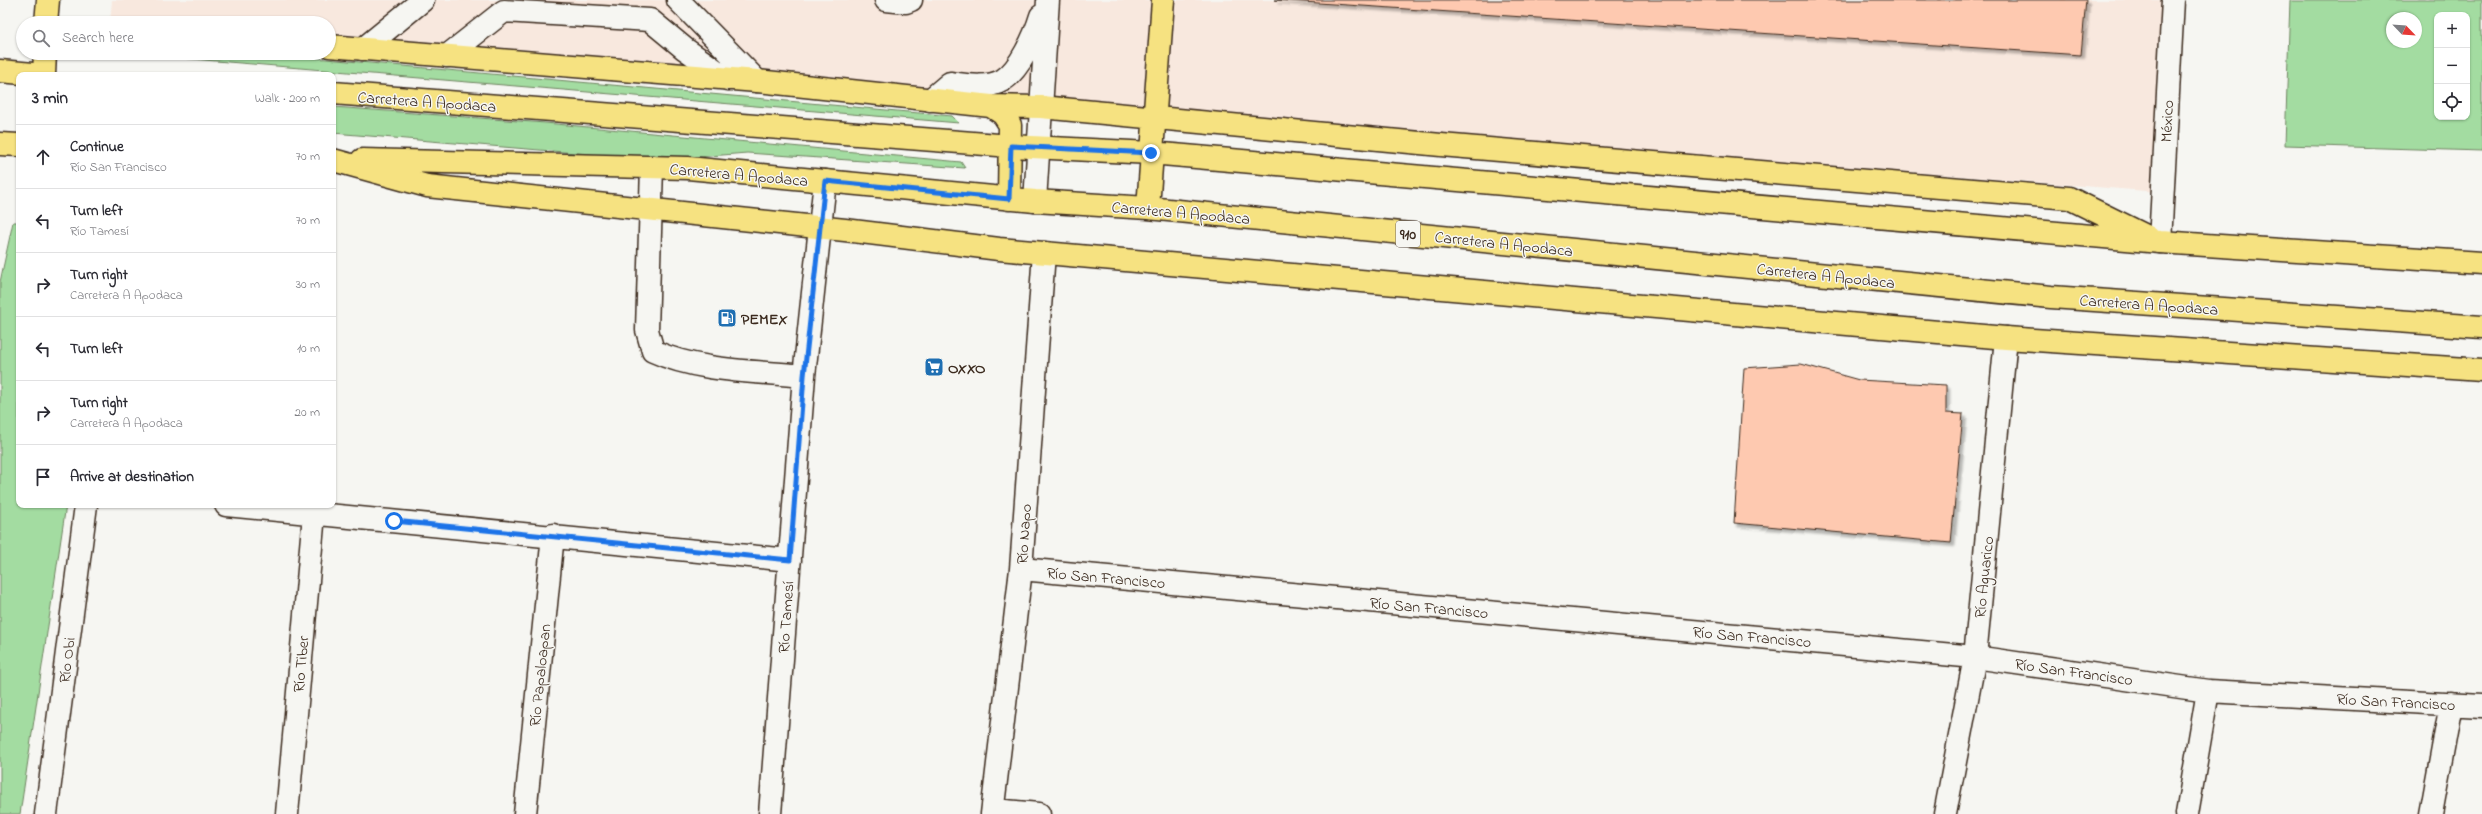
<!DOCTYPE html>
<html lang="en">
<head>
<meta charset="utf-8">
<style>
	body { margin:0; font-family:"Indie Flower",sans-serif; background:#f2f2f3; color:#2b2b33 }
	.controls { position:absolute; right:12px; top:12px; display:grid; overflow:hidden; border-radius:8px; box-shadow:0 1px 3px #0004 }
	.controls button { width:36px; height:36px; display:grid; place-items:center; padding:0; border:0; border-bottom:1px solid #e1e1e2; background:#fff; color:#2b2b33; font:20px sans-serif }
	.compass { position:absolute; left:2386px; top:12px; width:36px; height:36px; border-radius:50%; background:#fff; box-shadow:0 1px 3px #0004; rotate:115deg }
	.stop { position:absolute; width:12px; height:12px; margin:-9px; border:3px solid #1a73e8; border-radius:50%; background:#fff }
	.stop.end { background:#1a73e8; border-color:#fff; box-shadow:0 1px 4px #0008 }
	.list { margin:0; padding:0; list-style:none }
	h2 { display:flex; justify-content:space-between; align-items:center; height:52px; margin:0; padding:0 16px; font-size:17px }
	h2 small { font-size:13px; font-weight:400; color:#7c7c81 }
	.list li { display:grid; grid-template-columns:26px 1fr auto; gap:12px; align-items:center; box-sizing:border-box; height:64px; padding:0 16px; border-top:1px solid #e1e1e2 }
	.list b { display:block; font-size:15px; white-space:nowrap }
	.list p { margin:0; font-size:13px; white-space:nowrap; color:#7c7c81 }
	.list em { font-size:13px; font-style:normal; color:#7c7c81 }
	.icon { flex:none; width:22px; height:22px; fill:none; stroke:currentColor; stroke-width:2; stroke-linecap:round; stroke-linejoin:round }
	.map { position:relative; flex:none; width:2482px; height:814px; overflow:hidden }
	.search { position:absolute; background:#fff; box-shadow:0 1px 3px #0004; left:16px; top:16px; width:320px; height:44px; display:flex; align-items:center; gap:10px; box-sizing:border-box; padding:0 14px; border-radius:22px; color:#7c7c81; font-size:15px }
	.panel { position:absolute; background:#fff; box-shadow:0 1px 3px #0004; left:16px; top:72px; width:320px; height:436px; border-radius:8px }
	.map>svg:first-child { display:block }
	.built { fill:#f8e8de }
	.green { fill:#a3dca1; stroke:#6f8360; fill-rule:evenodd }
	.building { fill:#fec9b0; stroke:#3b2a1e; filter:url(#shadow) }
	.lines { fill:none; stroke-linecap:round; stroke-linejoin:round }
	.minor-casing { stroke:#3b2a1e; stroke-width:25 }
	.major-casing { stroke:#3b2a1e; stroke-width:25 }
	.minor { stroke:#f6f6f2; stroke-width:22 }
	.major { stroke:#f6e281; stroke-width:22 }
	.route { stroke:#1a73e8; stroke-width:5 }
	.labels { text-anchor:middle; stroke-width:3; stroke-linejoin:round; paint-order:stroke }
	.shield { fill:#f6f6f2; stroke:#73675e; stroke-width:1 }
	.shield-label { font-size:15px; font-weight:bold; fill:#3b2a1e }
	.street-label { font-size:16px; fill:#3b2a1e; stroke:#f6f6f2 }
	.poi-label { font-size:16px; font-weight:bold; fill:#3b2a1e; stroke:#f6f6f2; text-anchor:start }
</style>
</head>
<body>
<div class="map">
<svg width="2482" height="814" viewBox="0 0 2482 814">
	<defs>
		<filter id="shadow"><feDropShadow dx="3.5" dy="3.5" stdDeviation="1" flood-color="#0004"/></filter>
	</defs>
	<rect width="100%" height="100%" fill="#f6f6f2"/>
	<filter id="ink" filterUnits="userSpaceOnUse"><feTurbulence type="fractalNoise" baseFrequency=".025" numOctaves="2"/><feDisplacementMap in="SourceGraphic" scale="8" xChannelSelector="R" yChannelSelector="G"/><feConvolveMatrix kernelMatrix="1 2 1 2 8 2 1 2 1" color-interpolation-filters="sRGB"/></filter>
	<g filter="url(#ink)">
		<!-- built -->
		<path class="built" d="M112,0H2166L2158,192L329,47V23H110Z"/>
		<!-- green -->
		<path class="green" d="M2290,0H2482V151L2285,145ZM2437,15H2467V117H2437ZM2392,18H2416V42H2392Z
			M176,53H260L952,116L959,123L180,58Z
			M333,107L545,123L961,162L965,168L747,153L661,160L333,133Z
			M13,222H19V505H66L20,814H0V282Z"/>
		<!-- building -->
		<path class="building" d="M1274,0H2086L2081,55Z
			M1801,364L1859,380L1946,385V413L1963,414L1951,543L1734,523L1744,368Z"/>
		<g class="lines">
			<!-- minor casing -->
			<g class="minor-casing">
				<path id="minor" d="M678,0L757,81
					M886,0L906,2L911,0
					M363,49L423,0
					M447,56L504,11L650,20L685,49L728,79
					M930,100L950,83C966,85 988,89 1003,80C1020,69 1035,36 1041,16
					M652,167L647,330L653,351C699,372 754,371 804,376
					M1035,201L1048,0
					M2160,242L2173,0
					M226,505L790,560
					M1021,569L1975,657L2208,691L2482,706
					M993,810L1039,814
					M46,814L86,505
					M287,814L314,514
					M525,814L553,535
					M770,814L804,376L825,181
					M992,814L1021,569L1044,253
					M1945,814L1975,657L2006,338
					M2187,814L2208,691
					M2431,814L2451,704"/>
			</g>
			<!-- major casing -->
			<g class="major-casing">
				<path id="major" d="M46,23L48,0
					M329,46L757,81L991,106L1003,114L1010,125L1009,199
					M0,71L44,75
					M44,75L45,53
					M333,93L1011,146L1151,153L2160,242L2482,263
					M991,106L1041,107L1441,145L2069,198L2148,237
					M0,144L19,145
					M333,160L427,186L845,230L999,249L2006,338L2482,370
					M362,160L688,168L1035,201L1148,208L2051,297L2482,327
					M1148,208L1163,0"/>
			</g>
			<!-- minor -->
			<use href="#minor" class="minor"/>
			<!-- major -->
			<use href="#major" class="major"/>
		</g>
	</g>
	<g class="lines" filter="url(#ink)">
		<!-- route -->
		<path class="route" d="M394,521L790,560L804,376L825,181L1009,199L1011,146L1151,153"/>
	</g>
	<!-- icons -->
	<defs>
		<g id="fuel-square" transform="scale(1)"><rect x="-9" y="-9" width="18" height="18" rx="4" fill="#1f6fb2" stroke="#f6f6f2"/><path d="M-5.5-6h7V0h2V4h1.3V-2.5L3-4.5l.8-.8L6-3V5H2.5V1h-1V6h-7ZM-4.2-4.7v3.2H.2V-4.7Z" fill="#fff"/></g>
		<g id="supermarket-square" transform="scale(1)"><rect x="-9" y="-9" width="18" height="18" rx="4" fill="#1f6fb2" stroke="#f6f6f2"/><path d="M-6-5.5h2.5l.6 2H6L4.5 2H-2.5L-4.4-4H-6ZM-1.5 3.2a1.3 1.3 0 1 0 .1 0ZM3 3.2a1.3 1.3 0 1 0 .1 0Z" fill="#fff"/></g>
	</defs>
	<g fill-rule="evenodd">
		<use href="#fuel-square" x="727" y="318"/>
		<use href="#supermarket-square" x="934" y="367"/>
	</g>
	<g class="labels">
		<!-- shield labels -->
		<rect class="shield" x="1396" y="221" width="24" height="26" rx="3"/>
		<g class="shield-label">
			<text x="1408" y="239">910</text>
		</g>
		<!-- street labels -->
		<g class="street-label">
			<text transform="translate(427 101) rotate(4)" y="6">Carretera A Apodaca</text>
			<text transform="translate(2166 121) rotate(-87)" y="6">México</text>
			<text transform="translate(739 174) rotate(5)" y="6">Carretera A Apodaca</text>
			<text transform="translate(1181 212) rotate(5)" y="6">Carretera A Apodaca</text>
			<text transform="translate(1504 243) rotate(6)" y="6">Carretera A Apodaca</text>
			<text transform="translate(1826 275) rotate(6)" y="6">Carretera A Apodaca</text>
			<text transform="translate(2149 304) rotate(4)" y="6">Carretera A Apodaca</text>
			<text transform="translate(1023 534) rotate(-86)" y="6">Río Napo</text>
			<text transform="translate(1106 577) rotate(5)" y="6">Río San Francisco</text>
			<text transform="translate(1983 577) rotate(-84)" y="6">Río Aguarico</text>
			<text transform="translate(1429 607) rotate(5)" y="6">Río San Francisco</text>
			<text transform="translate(785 617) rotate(-86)" y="6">Río Tamesí</text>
			<text transform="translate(1752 636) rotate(5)" y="6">Río San Francisco</text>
			<text transform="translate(66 660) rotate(-83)" y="6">Río Obi</text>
			<text transform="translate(300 664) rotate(-85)" y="6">Río Tiber</text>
			<text transform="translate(2074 671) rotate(8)" y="6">Río San Francisco</text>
			<text transform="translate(539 675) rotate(-84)" y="6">Río Papaloapan</text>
			<text transform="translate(2396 701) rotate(3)" y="6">Río San Francisco</text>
		</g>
		<!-- poi labels -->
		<g class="poi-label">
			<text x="741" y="324">PEMEX</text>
			<text x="948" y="373">OXXO</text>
		</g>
	</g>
</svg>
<div class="controls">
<button>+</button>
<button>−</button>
<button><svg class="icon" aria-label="locate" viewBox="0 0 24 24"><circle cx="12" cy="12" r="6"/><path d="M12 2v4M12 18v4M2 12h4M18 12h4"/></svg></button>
</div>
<svg class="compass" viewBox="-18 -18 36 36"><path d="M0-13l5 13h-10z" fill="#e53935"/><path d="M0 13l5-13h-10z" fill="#7c7c81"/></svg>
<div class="stop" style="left:394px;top:521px"></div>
<div class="stop end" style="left:1151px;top:153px"></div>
<div class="search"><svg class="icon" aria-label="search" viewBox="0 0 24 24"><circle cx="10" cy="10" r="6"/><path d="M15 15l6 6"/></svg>Search here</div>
<section class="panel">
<h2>3 min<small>Walk · 200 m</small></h2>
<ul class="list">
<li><svg class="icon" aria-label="ahead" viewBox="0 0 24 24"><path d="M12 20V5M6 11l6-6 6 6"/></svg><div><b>Continue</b><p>Río San Francisco</p></div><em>70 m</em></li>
<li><svg class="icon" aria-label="left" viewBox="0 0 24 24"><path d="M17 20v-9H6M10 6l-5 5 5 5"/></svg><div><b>Turn left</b><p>Río Tamesí</p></div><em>70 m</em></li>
<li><svg class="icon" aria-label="right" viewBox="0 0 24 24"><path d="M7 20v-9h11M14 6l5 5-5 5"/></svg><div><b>Turn right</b><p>Carretera A Apodaca</p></div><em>30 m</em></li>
<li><svg class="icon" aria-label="left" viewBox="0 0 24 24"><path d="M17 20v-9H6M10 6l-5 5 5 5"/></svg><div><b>Turn left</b></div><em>10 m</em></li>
<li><svg class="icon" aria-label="right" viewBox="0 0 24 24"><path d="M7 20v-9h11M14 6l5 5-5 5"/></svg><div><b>Turn right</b><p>Carretera A Apodaca</p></div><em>20 m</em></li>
<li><svg class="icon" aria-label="arrive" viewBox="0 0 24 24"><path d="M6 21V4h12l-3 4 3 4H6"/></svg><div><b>Arrive at destination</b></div></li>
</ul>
</section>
</div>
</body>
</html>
